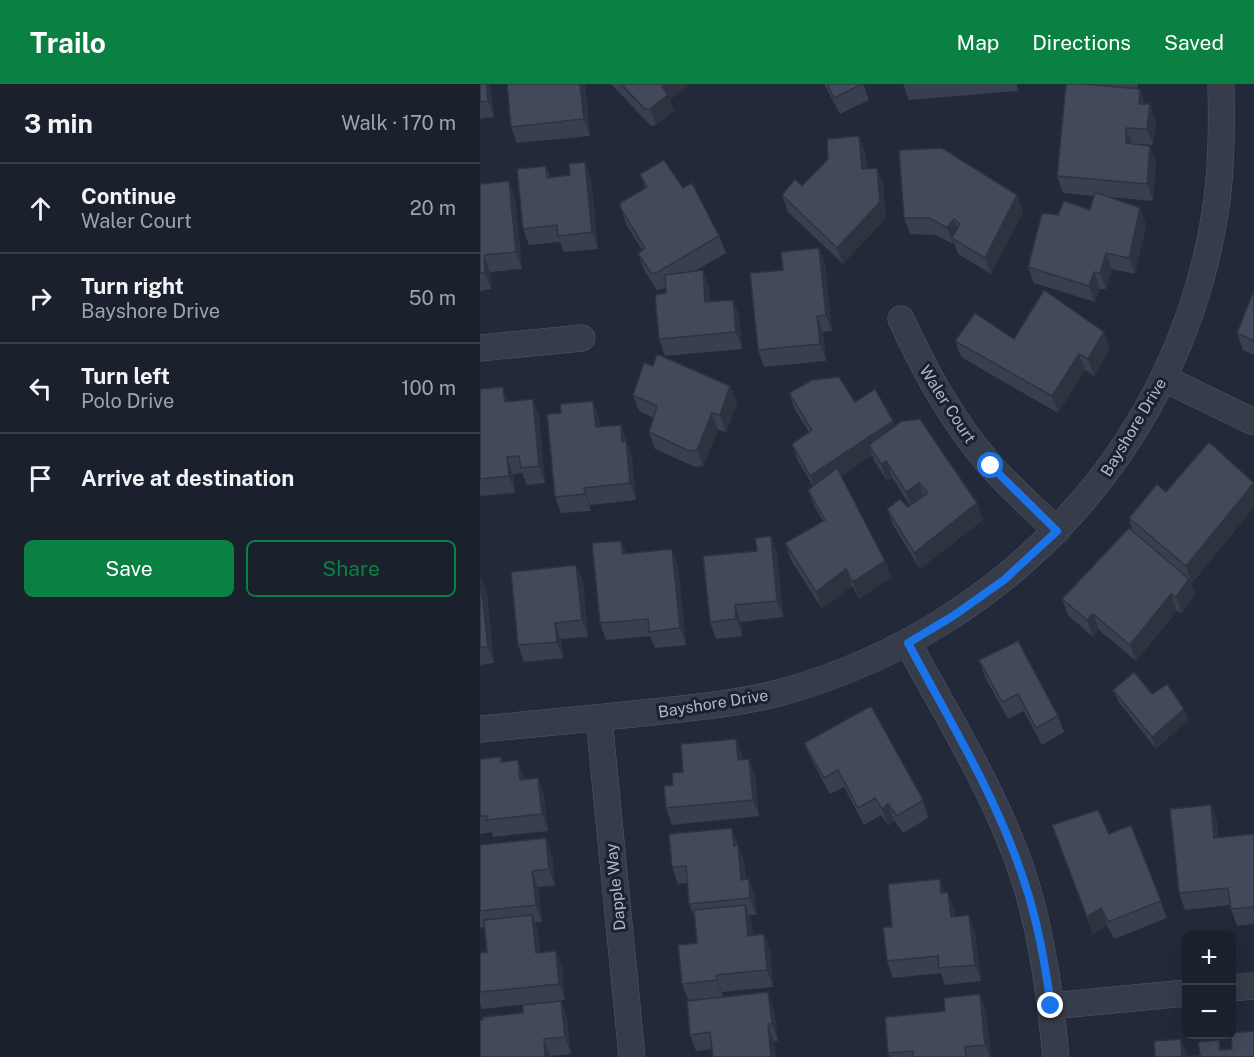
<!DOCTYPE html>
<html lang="en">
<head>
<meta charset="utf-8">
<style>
	body { margin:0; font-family:"Public Sans",sans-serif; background:#232834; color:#f1f3f6 }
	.controls { position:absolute; right:18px; bottom:18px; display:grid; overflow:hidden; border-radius:9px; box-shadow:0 6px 24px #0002 }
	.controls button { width:54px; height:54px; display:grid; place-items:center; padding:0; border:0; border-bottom:2px solid #383e48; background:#1a202c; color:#f1f3f6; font:30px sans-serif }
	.stop { position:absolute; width:18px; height:18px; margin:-14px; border:4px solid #1a73e8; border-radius:50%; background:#fff }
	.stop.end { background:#1a73e8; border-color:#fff; box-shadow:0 2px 6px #0008 }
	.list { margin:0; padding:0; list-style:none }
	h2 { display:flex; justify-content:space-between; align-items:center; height:78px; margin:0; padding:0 24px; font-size:26px }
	h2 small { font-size:20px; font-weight:400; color:#9fa3a9 }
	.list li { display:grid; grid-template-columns:39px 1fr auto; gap:18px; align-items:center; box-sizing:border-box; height:90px; padding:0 24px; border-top:2px solid #383e48 }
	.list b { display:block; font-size:22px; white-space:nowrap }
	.list p { margin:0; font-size:20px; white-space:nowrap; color:#9fa3a9 }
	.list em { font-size:20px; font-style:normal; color:#9fa3a9 }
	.actions { display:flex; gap:12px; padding:18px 24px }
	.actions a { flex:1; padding:14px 0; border:2px solid #0b8043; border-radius:9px; text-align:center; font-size:21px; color:#0b8043 }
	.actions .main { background:#0b8043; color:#fff }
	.icon { flex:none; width:33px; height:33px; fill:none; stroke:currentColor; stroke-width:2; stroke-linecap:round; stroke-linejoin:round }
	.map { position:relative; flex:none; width:774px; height:973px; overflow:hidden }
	header { display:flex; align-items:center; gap:36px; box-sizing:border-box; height:84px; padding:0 30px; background:#0b8043; color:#fff }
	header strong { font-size:28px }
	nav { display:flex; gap:33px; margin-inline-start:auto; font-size:21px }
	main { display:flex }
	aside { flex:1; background:#1a202c }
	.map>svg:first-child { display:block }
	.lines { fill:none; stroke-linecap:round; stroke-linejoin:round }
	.minor-casing { stroke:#515765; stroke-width:27 }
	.minor { stroke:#363c4a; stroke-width:26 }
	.wall { fill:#383f4e }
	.shaded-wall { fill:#2e3340 }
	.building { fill:#41495b; stroke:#2e3340; stroke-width:1.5 }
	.route { stroke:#1a73e8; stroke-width:8 }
	.labels { text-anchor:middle; stroke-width:6; stroke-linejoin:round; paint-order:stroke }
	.street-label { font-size:16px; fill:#b1b7c6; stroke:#1b212f }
</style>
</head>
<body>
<header>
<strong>Trailo</strong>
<nav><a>Map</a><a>Directions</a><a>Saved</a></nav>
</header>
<main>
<aside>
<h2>3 min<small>Walk · 170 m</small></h2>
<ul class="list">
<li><svg class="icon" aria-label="ahead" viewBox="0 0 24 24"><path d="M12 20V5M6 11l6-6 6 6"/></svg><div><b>Continue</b><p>Waler Court</p></div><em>20 m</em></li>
<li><svg class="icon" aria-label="right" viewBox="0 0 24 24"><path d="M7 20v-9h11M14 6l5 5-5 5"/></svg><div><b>Turn right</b><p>Bayshore Drive</p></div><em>50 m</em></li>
<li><svg class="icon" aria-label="left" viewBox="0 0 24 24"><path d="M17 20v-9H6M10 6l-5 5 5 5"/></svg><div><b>Turn left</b><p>Polo Drive</p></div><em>100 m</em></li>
<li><svg class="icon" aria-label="arrive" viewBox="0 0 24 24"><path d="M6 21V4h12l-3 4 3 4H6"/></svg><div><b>Arrive at destination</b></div></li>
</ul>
<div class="actions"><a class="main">Save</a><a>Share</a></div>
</aside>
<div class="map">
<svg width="774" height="973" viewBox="0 0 774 973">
	<rect width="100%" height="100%" fill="#222a3a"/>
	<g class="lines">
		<!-- minor casing -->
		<g class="minor-casing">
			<path id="minor" d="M421,235C446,289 472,337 511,382C531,405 555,425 577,447
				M0,264L102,254
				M683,294L774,338
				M428,559C469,635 519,714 545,797C563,855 570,913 576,973
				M119,634L152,973
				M0,645C58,640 115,634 173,628C218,623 263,619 306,607C531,543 702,356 736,123C742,82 742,41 741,0
				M752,904L774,902
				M571,922L706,909"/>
		</g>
		<!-- minor -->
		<use href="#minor" class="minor"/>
	</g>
	<!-- wall -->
	<path class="wall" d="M0,0H10L14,33L0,35Z
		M105,0L110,52L37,59L31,43Z
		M131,0H209L190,16L194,27L176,41L171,42Z
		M344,0H383L389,16L360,30Z
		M423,0H537L538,7L429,16Z
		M586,0H658L657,4H654L660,5L665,20L676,37L673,61L654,60L676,79L673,117L628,113L666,141L655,190L632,185L626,205H620L615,218L554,199L548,183L578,131L610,126L614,112L583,109L577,92Z
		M379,52L385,69L387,85L403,100L406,134L363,180L308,128L302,111L322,102Z
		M105,78L111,95L118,165L84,168L80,158L49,161L43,145L66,82L70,93L90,91Z
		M160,90L203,104L239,152L246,169L213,188L229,203L230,218L253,216L259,232L262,265L185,272L179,255L186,209V203L182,205L177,206L164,186L158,170L162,166L147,142L141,125L165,104Z
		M0,100L35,114L42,185L10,188L11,205L0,207Z
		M537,111L543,128L511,190L478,170L474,159L473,160L456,151L430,150L424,134Z
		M339,164L345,180L352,247L343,248L346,277L284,283L278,266L303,186Z
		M774,206V271L763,266L757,249Z
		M534,255L630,264L614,292L605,286L578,329L481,273L475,257Z
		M173,282L250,302L257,319L246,348L238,346L223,382L215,383L175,365L169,348L173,334L159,327L153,311Z
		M0,305L59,332L65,399L47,401L42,389L33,390L35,409L0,412Z
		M309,309L375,318L415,343L497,419L503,436L440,485L413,441L407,425L428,423L430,422L412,393L407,397L395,378L392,371L361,392L405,477L411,493L379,515L372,502L342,525L311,476L305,459L343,437L334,422L328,406L333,402L318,377L312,360L329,348L315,326Z
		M119,334L120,342L141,341L152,374L156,416L110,421L111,427L81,429L75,413Z
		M774,399V423L712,499L710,497L715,511L702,529L697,527L656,577L619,546L613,553L588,531L582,515L653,448L649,434L686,408Z
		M141,457L146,469L198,482L206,561L175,564L170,552L126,556L120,539Z
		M297,469L303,533L261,538L262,552L236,555L230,538Z
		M96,481L103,498L108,553L81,555L83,574L44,578L38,561Z
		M0,491L7,509L14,579L0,581Z
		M499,576L578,632L584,648L562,661L544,627L528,635L505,593Z
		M633,606L672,610L704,625L708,636L676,665L638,617Z
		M256,655L262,671V676L269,675L275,692L279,732L192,741L186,724L193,701L203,688Z
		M324,659L442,714L448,730V734L423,749L414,736L408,742L401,731L384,741L364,703L350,710L331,675Z
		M21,673L22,678L38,676L44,696L58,694L64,711L68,747L13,753L12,748L0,750V675Z
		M737,737L738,754L774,750V840L757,842L751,825L750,821L705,826L699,809Z
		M572,741L629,750L651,741L687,834L634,855L627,841L613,850Z
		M252,744L264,778L266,796L275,812L276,831H269L271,837L273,851L284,850L290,867L293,903L242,908L243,913L208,916L202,900L217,859L215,835L209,820L207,799L198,800L192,783Z
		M0,761L72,771L75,802L58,803L62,838H55L58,848L60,868L76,867L82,883L85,916L2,925L0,919V869L7,868L5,843L0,844Z
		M465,809L474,825L475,833L495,848L501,897L465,901L461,889L413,894L407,877L412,843Z
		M81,917L87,934L91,970L70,972V973H0L43,929Z
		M294,925L298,957L216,967L210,951Z
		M506,927L511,973H410L408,969Z"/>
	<!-- shaded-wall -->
	<path class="shaded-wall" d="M6,0H10L14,33L8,17Z
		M100,0H105L110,52L104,35Z
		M184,0H209L190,16L194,27L176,41L170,25L182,2Z
		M660,5L666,22L659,20Z
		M670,20L676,37L673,61L667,45Z
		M646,44L652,60L646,59Z
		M379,52L385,69L388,102L382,85Z
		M670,62L676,79L673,117L667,100Z
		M105,78L111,95L118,165L112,148Z
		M397,84L403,100L406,134L363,180L357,164Z
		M29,97L35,114L42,185L36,168Z
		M537,111L543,128L511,190L505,174Z
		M660,124L666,141L655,190L649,174Z
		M474,135L480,151L472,154L474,159L473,160L467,144Z
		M339,164L345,180L352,247L346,231Z
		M626,169L632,185L626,205L620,189Z
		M4,171L10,188L11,205L5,189Z
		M223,186L229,203L232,235L225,218Z
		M614,188L620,205L615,218L609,202Z
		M253,216L259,232L262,265L256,248Z
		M337,232L343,248L346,277L340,260Z
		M624,248L630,264L614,292L608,275Z
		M599,270L605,286L578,329L572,312Z
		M250,302L257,319L246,348L240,331Z
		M23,303L29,320L25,318Z
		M53,315L59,332L65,399L59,382Z
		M113,317L119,334L122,359L116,343Z
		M232,329L238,346L223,382L217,366Z
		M413,337L419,353L389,361L392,371L337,409L330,392Z
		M141,341L152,374L156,416L150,399L142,358Z
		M27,373L33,390L35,409L29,392Z
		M406,377L412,393L407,397L401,380Z
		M439,399L445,416L432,424L426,408Z
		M774,399V423L712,499L706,482Z
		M104,404L110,421L111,427L105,410Z
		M497,419L503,436L440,485L434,469Z
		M291,452L297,469L303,533L297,517Z
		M141,457L147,473L143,470Z
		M192,465L198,482L206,561L200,544Z
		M405,477L411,493L379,515L373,498Z
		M96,481L103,498L108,553L102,536Z
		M366,485L372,502L342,525L336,508Z
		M0,491L7,509L14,579L8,563L0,502Z
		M709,495L715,511L702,529L696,513Z
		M691,510L697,527L656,577L650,561Z
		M255,521L261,538L262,552L256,535Z
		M613,530L619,546L613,553L607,536Z
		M75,539L81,555L83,574L77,558Z
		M704,625L708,636L676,665L672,653Z
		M256,655L262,671L264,693L258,676Z
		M269,675L275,692L279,732L273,716Z
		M38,676L44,693L46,713L40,696Z
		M58,694L64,711L68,747L62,730Z
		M442,714L448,730V734L442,717Z
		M408,720L414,736L408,742L402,725Z
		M731,721L737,737L740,771L734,754Z
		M252,744L264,778L267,813L261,796L254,762Z
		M66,754L72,771L75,802L69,785Z
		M52,787L58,803L62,838L56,821Z
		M269,795L275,812L276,831L270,814Z
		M460,795L466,812L461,809Z
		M468,808L474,825L477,850L471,833Z
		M265,821L271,837L274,868L268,852Z
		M621,824L627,841L613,850L607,833Z
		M52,831L58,848L62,886L56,869Z
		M489,831L495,848L501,897L495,881Z
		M284,850L290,867L293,903L287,886Z
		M76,867L82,883L85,916L79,900Z
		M236,891L242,908L243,913L237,896Z
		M288,908L294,925L298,957L292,940Z
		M500,910L506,927L511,973H510L505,961Z
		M81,917L87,934L91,970L85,953Z
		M288,940L294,957L296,973H291Z
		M64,955L70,972V973H65Z
		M701,955L707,971V973H702Z"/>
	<!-- building -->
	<path class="building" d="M0,0H6L8,17L0,18Z
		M27,0H100L104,35L31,43Z
		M141,0H184L182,2L188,11L170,25H165Z
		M347,0H382L354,14Z
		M586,0H604L660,5L659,20H670L667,45L646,44V59L670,62L667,100L577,92Z
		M379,52L382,85L397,84L400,118L357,164L302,111L315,95L322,102L348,75L347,55Z
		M462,64L537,111L505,174L472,154L480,140L474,135L467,144L450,134H424L419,66Z
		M184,76L203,104L212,99L239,152L176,189H171L158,170L165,164L141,125L140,119L167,103L160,90Z
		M105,78L112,148L78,152L77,141L43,145L37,85L66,82L67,94L90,91L89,80Z
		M29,97L36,168L4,171L5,189H0V100Z
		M615,108L660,124L649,174L626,169L620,189L614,188L609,202L548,183L562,129L578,131L584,117L610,126Z
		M339,164L346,231L337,232L340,260L278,266L270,189L303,186L301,168Z
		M223,186L225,218L253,216L256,248L179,255L175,211L186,209L185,191Z
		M564,206L624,248L608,275L599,270L572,312L475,257L495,229L534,255Z
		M774,206V257L757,249Z
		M177,270L250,302L240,331L232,329L217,366L209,367L169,348L177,322L153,311L164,279L173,282Z
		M359,293L375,318L395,305L413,337L330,392L312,360L332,346L309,309L332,296Z
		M23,303L25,318L53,315L59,382L41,384L39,372L27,373L29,392L0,395V305Z
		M113,317L116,343L141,341L142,358L146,357L150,399L104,404L105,410L75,413L67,330L81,329L80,320Z
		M440,335L497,419L434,469L407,425L420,415L428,423L448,409L439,399L426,408L406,377L401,380L389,361L422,337Z
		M729,358L774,399L706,482L649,434L677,400L686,408Z
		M357,384L405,477L373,498L366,485L336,508L305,459L345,436L328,406Z
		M649,444L709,495L696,513L691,510L650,561L613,530L607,536L582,515Z
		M291,452L297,517L255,521L256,535L230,538L223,472L277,467L275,454Z
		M141,457L143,470L192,465L200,544L169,548L168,535L120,539L112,459Z
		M96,481L102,536L75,539L77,558L38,561L31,488Z
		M0,492L8,563H0Z
		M538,557L578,632L556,644L538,610L522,618L499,576Z
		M654,588L672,610L687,600L704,625L672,653L633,606Z
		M391,622L442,714V717L417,732L408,720L402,725L395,714L378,724L358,686L344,694L324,659Z
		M256,655L258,676L269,675L273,716L186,724L184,702L193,701L192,689L203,688L201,660Z
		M21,673V678L38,676L40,696L58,694L62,730L7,736V732H0V675Z
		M731,721L734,754L774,750V823L751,825L748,804L699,809L690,725Z
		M618,726L629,750L651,741L681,817L628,838L621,824L607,833L572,741Z
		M252,744L254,762L258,761L261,796L269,795L270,814L209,820L206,782L192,783L189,750Z
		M66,754L69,785L52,787L56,821L0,827V761Z
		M460,795L461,809L468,808L471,833L489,831L495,881L459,884L458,872L407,877L403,843H412L408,800Z
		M265,821L268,852L284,850L287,886L236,891L237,896L202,900L198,861L217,859L214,826Z
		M52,831L56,869L76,867L79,900L0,908V869L7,868L4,836Z
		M288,908L292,940H288L291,973H233L230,948L210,951L207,917Z
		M500,910L505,961L485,963L486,973H433V967L408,969L405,933L465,927L464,914Z
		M81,917L85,953L64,955L65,973H0V936H3V933L43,929V921Z
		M774,947V973H710V972L720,971L718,958L739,956L740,966L752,965L751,951L752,949Z
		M701,955L702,973H675L674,957Z"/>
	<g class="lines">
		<!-- route -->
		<path class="route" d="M511,382L577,447L524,496L473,532L428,559C469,636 517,713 544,797C558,838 565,880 571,922"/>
	</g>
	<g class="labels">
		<!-- street labels -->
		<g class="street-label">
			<text transform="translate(468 320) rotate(57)" y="6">Waler Court</text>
			<text transform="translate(653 343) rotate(-59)" y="6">Bayshore Drive</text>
			<text transform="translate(233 619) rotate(-9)" y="6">Bayshore Drive</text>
			<text transform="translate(135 803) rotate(-96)" y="6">Dapple Way</text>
		</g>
	</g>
</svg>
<div class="controls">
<button>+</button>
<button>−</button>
</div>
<div class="stop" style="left:511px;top:382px"></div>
<div class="stop end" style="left:571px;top:922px"></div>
</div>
</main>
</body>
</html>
